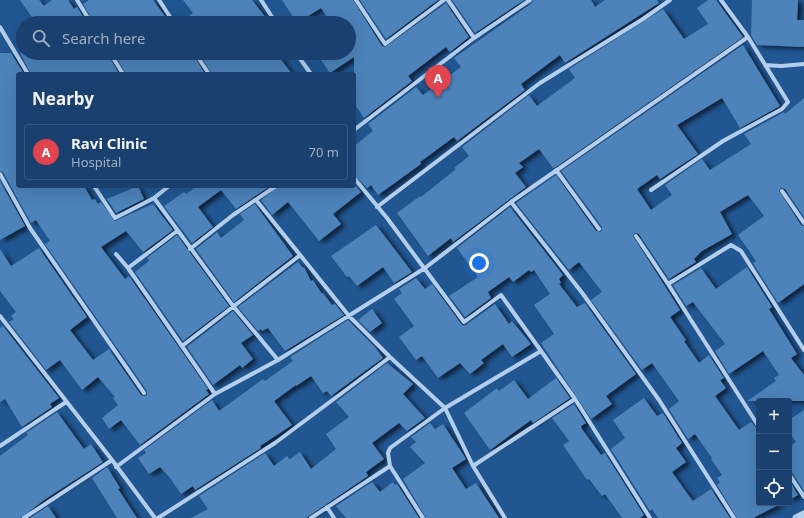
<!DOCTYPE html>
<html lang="en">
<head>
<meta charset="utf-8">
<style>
	body { margin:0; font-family:"Noto Sans",sans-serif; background:#224773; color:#f1f3f6 }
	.controls { position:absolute; right:12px; bottom:12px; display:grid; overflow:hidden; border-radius:4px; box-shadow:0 4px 16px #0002 }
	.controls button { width:36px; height:36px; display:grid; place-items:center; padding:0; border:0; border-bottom:1px solid #375981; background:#19406e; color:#f1f3f6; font:20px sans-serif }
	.you { position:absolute; left:479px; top:263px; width:14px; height:14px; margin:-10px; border:3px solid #fff; border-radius:50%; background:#1a73e8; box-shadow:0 0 0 6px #1a73e833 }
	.badge { display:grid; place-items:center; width:26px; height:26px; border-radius:50%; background:#f9ce75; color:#fff; font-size:13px; font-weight:700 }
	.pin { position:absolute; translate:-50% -33px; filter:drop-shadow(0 1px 2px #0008) }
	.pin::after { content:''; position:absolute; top:21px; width:14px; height:12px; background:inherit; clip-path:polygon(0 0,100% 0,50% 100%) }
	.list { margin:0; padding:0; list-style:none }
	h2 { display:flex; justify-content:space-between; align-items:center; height:52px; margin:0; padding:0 16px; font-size:17px }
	h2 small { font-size:13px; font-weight:400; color:#9fafc2 }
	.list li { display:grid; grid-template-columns:26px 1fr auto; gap:12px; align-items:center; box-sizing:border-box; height:56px; margin:0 8px 8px; padding:0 8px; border:1px solid #375981; border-radius:4px }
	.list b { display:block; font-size:15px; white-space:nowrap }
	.list p { margin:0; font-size:13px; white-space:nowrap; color:#9fafc2 }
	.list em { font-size:13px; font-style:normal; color:#9fafc2 }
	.icon { flex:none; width:22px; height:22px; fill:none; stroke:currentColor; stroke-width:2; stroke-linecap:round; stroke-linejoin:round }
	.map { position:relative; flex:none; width:804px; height:518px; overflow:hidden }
	.search { position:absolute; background:#19406e; box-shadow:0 4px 16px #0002; left:16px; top:16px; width:340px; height:44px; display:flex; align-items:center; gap:10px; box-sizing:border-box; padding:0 14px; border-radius:22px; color:#9fafc2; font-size:15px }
	.panel { position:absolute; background:#19406e; box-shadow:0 4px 16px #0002; left:16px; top:72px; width:340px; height:116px; border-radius:4px }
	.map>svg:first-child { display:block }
	.building { fill:#4e82ba; filter:url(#shadow) }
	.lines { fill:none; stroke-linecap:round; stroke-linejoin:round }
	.minor { stroke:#b3cfed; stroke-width:4 }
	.tertiary { stroke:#b3cfed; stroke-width:7 }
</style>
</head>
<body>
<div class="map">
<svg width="804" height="518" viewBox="0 0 804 518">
	<defs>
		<filter id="shadow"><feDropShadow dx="4.5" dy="2.5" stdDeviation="2" flood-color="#0009"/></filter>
	</defs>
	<rect width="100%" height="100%" fill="#215692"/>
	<!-- building -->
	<path class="building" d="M20,0H39L44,6L52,0H68L74,9L77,7L87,23H36Z
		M89,0H153L170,23H94L83,4Z
		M183,0H252L270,23H180L193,13Z
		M282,0H353L382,46L385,47L446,3L469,37L450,52L446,47L425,63L408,76L412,81L364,118L354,103V57L330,73L316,53H349V23H331L321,8L297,23Z
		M360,0H438L386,39Z
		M452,0H524L475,33Z
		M533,0H591L595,7L605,0H657L659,3L565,63L560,55L521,84L525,90L457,141L454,137L420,162L421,164L378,195L371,185L367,188L354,175V146L373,131L368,124L416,87L423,95L461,67L454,58L532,3Z
		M708,0H716L743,37L556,167L553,168L539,149L519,163L523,167L515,173L526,187L453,242L451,238L428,256L397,213L420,196L421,197L456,169L454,168L469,156L462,147L529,95L537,106L575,78L569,69L663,9L684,39L708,24L697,8Z
		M752,0H798L797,20H804V47L757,45L751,35Z
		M743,45L780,106L740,128L722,98L677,125L698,154L660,179L657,175L637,189L651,210L672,195L665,185L702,159L710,170L751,144L744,134L784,112L785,114L804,98V217L785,189L781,188L779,191L801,225L804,226V284L778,303L753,263L756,261L738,235L764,216L748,195L720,212L732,234L702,251L694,259L696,262L669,279L639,234L635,233L633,236L680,310L670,317L686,340L684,341L699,363L709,355L724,378L720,380L726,388L715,396L739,430L751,422L759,430V503H782L753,518H737L717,485L720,482L717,478L722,475L711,459L712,458L695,434L688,439L669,409L679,401L652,363L642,370L591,300L602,292L579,262L569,270L516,203L556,175L596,231L601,232L602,227L561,171Z
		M0,53H11L24,74H18V186H84L92,200L95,199L98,204L101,202L115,221L153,204L173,230L143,252L126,231L101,247L125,279L129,276L208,389L206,390L209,394L140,445L121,420L109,429L102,418L118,405L113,398L115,397L98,377L82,390L60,360L46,370L9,322L14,319L11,316L16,312L0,291V249L11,266L39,248L87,317L70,330L93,360L109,349L141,395L144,396L147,395V391L45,244L50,241L36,220L31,223L3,172L0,171Z
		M20,53H107L119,74H31Z
		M114,53H192L205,74H126Z
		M199,53H276L292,74H212Z
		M0,181L25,226L0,240Z
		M354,184L361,192L333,214L341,224L319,241L288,202L272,215L261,200L279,186H354Z
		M138,186L144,199L116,213L107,199Z
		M197,186H270L236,209L221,190L198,207L213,227L192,243L164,206L184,192L186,194Z
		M255,204L293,256L234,302L196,249L217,232L221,238L244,220L240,214Z
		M510,207L563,275L559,279L561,283L559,284L577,307L585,303L636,374L606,396L612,404L591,419L541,343L554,334L534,305L550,294L534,270L531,272L529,270L513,282L509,277L488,292L491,298L465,317L449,296L478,277L457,248Z
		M376,225L412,272L394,283L383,267L357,286L349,276L347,277L331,256Z
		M177,235L229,306L183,341L135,272L149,261L147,258Z
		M298,262L303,268L304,267L311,281L313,280L322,294L323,293L332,305L335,304L344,315L285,351L268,328L262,331L261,329L258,331L238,307Z
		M747,267L772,307L769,309L797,354L791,358L804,375V401H747L776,381L774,378L779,375L763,351L729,374L715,351L725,344L693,302L686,306L673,285L701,268L716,289Z
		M416,278L425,289L432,284L462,325H466L495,304L509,324L512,321L531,344L512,357L503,344L481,360L484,363L470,374L460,363L438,378L422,356L416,360L399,337L414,326L394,299L402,293L399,289Z
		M372,309L382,323L370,332L358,320Z
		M233,311L253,335L241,343L253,359L242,368L240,365L213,385L187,347Z
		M348,320L375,347L383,358L331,396L327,391L323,393L311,376L296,386V385L274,401L292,425L260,446L261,448L195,490L193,486L181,494L170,478L160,467L149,474L138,458L146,453L144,450L212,400L219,411L263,379L265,381L293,361L290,357Z
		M3,326L59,398L50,404L52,407L22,427L5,399L0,402V328Z
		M387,363L413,384L403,394L425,418L407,431L399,423L372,443L384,459L366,472L368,476L306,518H191L208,509L199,496L265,453L274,466L287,456L290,459L300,452L311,469L336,449L326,434L349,417L336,402Z
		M556,378L570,398L533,423L531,420L490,450L464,413L497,388L499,391L514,380L528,399Z
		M644,398L657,416L663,413L682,443L676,448L686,462L672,472L689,496L693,501L711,489L730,518H658L652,509L650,511L611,449L625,438L613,420Z
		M574,404L586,423L581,426L582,429L601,455L605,453L644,515L640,518H622L605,494L602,496L589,479L587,480L563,445L569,441L552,418Z
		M804,410V491L792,472L789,471V447L796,442L789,432V420Z
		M57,412L84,449L91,444L103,462L44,500L21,518H0V456L28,435L26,433Z
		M430,423L435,429L443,424L466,459L452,468L466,489L476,483L499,518H426L403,479L425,463L410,447L416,442L411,437Z
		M107,467L120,488L118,489L137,518H117L92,478Z
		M789,480L798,495L789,500Z
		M372,482L380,492L393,482L395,485L397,484L419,518H346L336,506Z
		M48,506L56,518H30Z"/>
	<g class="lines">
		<!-- minor -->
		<path class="minor" d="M77,0L91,23
			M159,0L174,23
			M261,0L276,23
			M356,0L385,44L444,0
			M448,0L474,38
			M0,27L28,74
			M110,53L123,74
			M195,53L209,74
			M296,53L311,74
			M765,65L781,66L804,64
			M354,130L474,38L530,0
			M556,170L599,229
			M0,174L30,228L144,393
			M354,178L387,218L464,322L501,295L541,351
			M94,186L115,218L154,198L169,186
			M651,190L723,141L782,109L788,102L748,37L721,0
			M782,191L804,223
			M154,198L233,306L278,360
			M256,200L349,316L390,357L445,408L473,466L505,518
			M511,202L748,37
			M377,207L540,83L643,19L670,0
			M636,236L668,284
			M190,249L233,215L276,186
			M116,254L128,268L215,394
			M128,268L177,231
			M0,316L112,460L155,518
			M182,346L299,256
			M759,427L668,284L731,245L741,251L804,350
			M0,446L66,402
			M390,466L423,518
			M473,466L575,399
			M116,467L215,394L278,360L425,268L511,202L583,294L659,400L734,518
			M789,474L804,497
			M327,507L334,518
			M24,518L112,460
			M158,518L275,443L390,357
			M311,518L390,466L388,453L390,448L445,408L541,351L575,399L650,518"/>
		<!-- tertiary -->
		<path class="tertiary" d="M796,518L804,514"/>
	</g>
</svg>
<div class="controls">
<button>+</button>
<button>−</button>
<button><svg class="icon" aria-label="locate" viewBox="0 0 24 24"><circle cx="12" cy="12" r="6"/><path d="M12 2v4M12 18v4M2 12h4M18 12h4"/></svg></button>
</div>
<div class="you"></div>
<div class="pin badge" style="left:438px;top:98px;background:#e0444e">A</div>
<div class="search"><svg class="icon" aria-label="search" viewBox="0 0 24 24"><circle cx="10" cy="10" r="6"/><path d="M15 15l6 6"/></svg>Search here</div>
<section class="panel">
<h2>Nearby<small></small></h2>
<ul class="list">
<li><span class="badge" style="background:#e0444e">A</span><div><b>Ravi Clinic</b><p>Hospital</p></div><em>70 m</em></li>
</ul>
</section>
</div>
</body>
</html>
